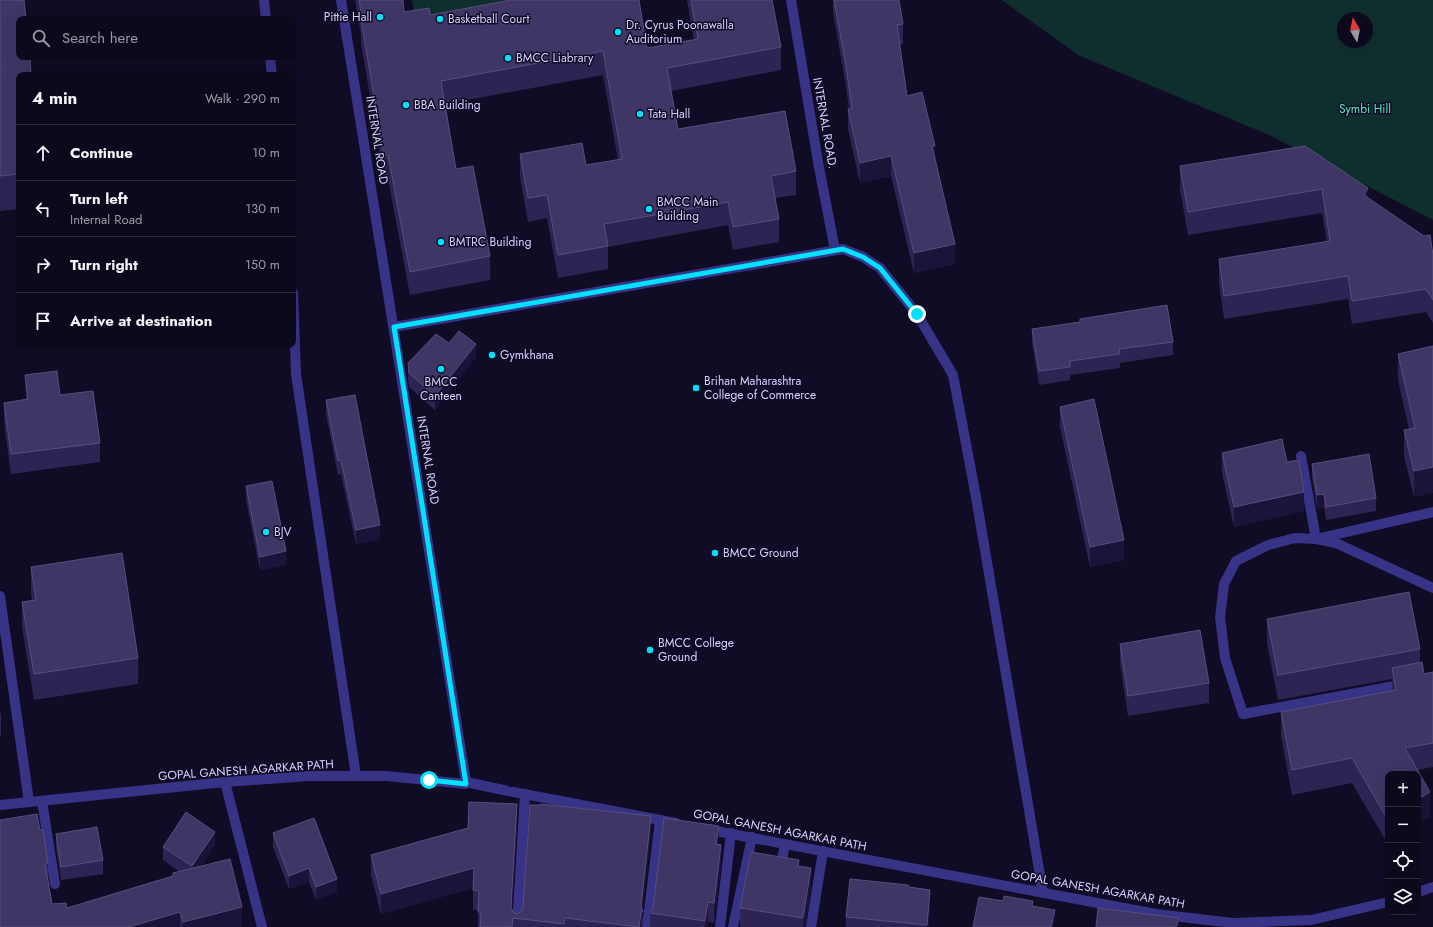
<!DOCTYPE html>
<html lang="en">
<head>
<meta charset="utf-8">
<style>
	body { margin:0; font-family:Jost,sans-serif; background:#161225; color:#f1f3f6 }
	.controls { position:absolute; right:12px; bottom:12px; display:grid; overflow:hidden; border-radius:8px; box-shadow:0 4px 16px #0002 }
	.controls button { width:36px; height:36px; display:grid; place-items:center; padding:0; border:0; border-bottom:1px solid #2d2a3b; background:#0d091c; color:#f1f3f6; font:20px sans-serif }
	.compass { position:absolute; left:1337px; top:12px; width:36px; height:36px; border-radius:50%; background:#0d091c; box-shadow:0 4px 16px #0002; rotate:350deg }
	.stop { position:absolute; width:12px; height:12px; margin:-9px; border:3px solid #00e2fb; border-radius:50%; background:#fff }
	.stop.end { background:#00e2fb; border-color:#fff; box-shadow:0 1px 4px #0008 }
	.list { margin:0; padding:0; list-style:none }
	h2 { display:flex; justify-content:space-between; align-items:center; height:52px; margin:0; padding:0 16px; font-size:17px }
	h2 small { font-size:13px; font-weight:400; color:#9a9aa3 }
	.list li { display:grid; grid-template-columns:26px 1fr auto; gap:12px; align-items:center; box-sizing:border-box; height:56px; padding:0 16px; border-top:1px solid #2d2a3b }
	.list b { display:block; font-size:15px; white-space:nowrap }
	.list p { margin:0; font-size:13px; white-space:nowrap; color:#9a9aa3 }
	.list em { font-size:13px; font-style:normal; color:#9a9aa3 }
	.icon { flex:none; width:22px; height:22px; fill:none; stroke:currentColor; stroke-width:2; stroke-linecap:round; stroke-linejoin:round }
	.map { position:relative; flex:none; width:1433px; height:927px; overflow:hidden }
	.search { position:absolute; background:#0d091c; box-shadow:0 4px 16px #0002; left:16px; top:16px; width:280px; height:44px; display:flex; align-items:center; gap:10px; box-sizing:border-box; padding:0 14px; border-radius:8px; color:#9a9aa3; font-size:15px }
	.panel { position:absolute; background:#0d091c; box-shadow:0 4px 16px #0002; left:16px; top:72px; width:280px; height:276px; border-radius:8px }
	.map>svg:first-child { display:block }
	.green { fill:#0f2f2e; fill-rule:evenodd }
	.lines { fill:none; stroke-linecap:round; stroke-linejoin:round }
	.service { stroke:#373488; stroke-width:10 }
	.minor { stroke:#373488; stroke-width:10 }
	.tertiary { stroke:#373488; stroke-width:10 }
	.wall { fill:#2e2454 }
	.shaded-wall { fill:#1b1339 }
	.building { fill:#403666; stroke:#574e7e }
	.route { stroke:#00e2fb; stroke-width:5 }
	.poi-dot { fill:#00e2fb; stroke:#110c25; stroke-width:1.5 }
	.labels { text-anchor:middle; stroke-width:3; stroke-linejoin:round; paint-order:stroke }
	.poi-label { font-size:12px; fill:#d6d0ff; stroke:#110c25; text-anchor:start }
	.park-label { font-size:12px; fill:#53e9c3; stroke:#110c25 }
	.street-label { font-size:12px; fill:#d6d0ff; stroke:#110c25 }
</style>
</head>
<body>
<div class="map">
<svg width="1433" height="927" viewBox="0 0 1433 927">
	<rect width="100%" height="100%" fill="#110c25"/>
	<!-- green -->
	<path class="green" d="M412,0H511L417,28Z
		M1002,0H1433V220L1269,135L1078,55ZM1343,18H1367V42H1343Z"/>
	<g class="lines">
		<!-- service -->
		<path class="service" d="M264,0L266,19
			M341,0L466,782
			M791,0L818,162L835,250
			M270,57L272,75
			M293,293L296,374L356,776
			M394,327L843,249L863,257L880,268L917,314L953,375L976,497L1043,893
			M1301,456L1316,539L1433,512
			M1405,684L1243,714L1225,658L1220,617L1224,584L1236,561L1268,545L1295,538L1316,539L1336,543L1433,588
			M517,927L525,794
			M647,927L660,820
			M720,927L731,833"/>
		<!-- minor -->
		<path class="minor" d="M0,596L29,802
			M225,782L262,927
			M42,801L55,884
			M780,870L785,844
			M733,927L752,837
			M811,927L823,851"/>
		<!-- tertiary -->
		<path class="tertiary" d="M0,805L225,782L309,776H387L466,784V782L508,791L676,823
			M705,829L1156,914L1233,923L1311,920L1388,902
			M1418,892L1433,887"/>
	</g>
	<!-- wall -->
	<path class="wall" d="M0,0L19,75V209L0,211Z
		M355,0H403L404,12L430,15L647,48L694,40L687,0H772L781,47V70L671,91L678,129L796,171V195L775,198L779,219V242L733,250L728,225L608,247V269L558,278L547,218L528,222L520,177V154L586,165L618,160L603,75L445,104L456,169L490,256V280L410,295L388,179H384L361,43V35Z
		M833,0H899L903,24V44L900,45L907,96L935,156L955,264L914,273L891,176L860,183L848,129V109H849L846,86L833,12Z
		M1305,146L1368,198L1433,255V323L1426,312L1352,324L1348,299L1224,319L1219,282V259L1327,242L1322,213L1188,235L1180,189V166Z
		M1080,319L1173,342V355L1120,363V368L1070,375V380L1039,385L1032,343V329L1080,323Z
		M449,343L476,357L435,410L409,387L408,377V363Z
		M1433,346L1414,497L1404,456V430L1409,429L1398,380V354Z
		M25,375L60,395L100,443V462L11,474L4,423V403L26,400Z
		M326,400L380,539L356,544L341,474L338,475L326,414Z
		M1060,407L1124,560L1090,567L1060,427Z
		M1222,453L1287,462L1304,511L1234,527L1222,473Z
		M1312,464L1376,498V511L1326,520L1324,507L1317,509L1312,478Z
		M246,486L286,565L260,570L246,500Z
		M31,567L138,658V684L34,700L22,627V602L32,600L31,592Z
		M1267,619L1420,649V663L1424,674L1433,672V767L1417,770L1430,817L1388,774V840L1386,841L1352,783L1292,795L1281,736V712L1392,691V679L1278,700L1267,643Z
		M1120,644L1209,683V703L1128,716L1120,663Z
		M0,711L1,716V736H0Z
		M517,824L512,909L513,912L517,914L651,836L642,911L643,927H478V910H473V888L381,914L371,875V855Z
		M40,830L48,863V882L52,904L67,908L173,876L180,872L163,860V847L215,845L201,866L242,927H0Z
		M273,833L337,892L316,900L309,882L289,889L273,847Z
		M56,834L103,860V874L61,880L56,847Z
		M719,845L721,865L714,923L708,922L707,927H650V913Z
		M799,866L811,888L805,927H740V908Z
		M909,887L930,909L928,927H846V917Z"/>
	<!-- shaded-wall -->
	<path class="shaded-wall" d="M932,146H935V166Z
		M891,156V176L860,183V163Z
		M1368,188V211L1364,195Z
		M955,244V264L914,273V253Z
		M476,344V357L435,410V396Z
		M1433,467V493L1414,497V471Z
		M1304,492V511L1234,527V507Z
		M1324,494V507L1317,509V495Z
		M380,525V539L356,544V530Z
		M1124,540V560L1090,567V547Z
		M286,551V565L260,570V557Z
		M1430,792V817L1418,823V799Z
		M517,804V824L511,927V907Z
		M651,816V836L642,912H641V927H639L641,906Z
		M1388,816V840L1386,841V817Z
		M719,826V846L716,844Z
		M215,832V845L192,880V866Z
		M721,845V865L714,923V903Z
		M309,868V882L289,889V876Z
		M474,868V888L381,914V894Z
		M811,868V888L805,927H803V918Z
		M337,879V892L316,900V887Z
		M930,890V909L928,927H927Z
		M708,902V922L707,927H705V921Z
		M242,907V927H183V922Z
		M1055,910L1054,927H1051Z
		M180,912V927H129Z
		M1179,918V927H1176Z"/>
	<!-- building -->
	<path class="building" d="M0,0H24L26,19H19V57H30L31,75H19V174L0,176Z
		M359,0H403L404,12L429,8L430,15L511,0H639L647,48L698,39L691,0H772L781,47L667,68L678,129L785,111L796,171L771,176L779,219L733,227L728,202L604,224L608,246L558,255L547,195L528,198L520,154L582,143L586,165L622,159L603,51L441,81L456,169L473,166L490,256L410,272L388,155L384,156L361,19H362Z
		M834,0H899L903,24L897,25L907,96L922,92L935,146H932L955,244L914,253L891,156L860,163L848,109L852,108L846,66Z
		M1305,146L1368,188L1364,195L1424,236L1430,235L1433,255V300L1426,289L1352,301L1348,276L1224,296L1219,259L1330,241L1322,189L1188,212L1180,166Z
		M1167,305L1173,342L1119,349L1120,354L1070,361V367L1039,371L1032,329L1080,322V319Z
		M459,331L476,344L435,396L409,373L408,363L436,334L449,343Z
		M1433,346V467L1414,471L1404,430L1415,428L1398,354Z
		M57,371L60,395L93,391L100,443L11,454L4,403L28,399L25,375Z
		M355,395L380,525L356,530L341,460L338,461L326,400Z
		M1094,399L1124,540L1090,547L1060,407Z
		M1282,439L1287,462L1299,460L1304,492L1234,507L1222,453Z
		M1369,454L1376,498L1326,507L1324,494L1317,495L1312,464Z
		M272,481L286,551L260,557L246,486Z
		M122,553L138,658L34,674L22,602L36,600L31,567Z
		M1409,592L1420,649L1278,675L1267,619Z
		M1200,630L1209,683L1128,696L1120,644Z
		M1422,662L1424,674L1433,672V743L1405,748L1430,792L1418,799V774H1388V816L1386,817L1352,758L1292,770L1281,712L1396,690L1392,668Z
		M469,802L517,804L511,907L513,912L517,914L522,911L523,907L530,805H541V804L651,816L641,906L643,912H641L639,927L565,918L564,924L513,918L512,927H480L481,912H478L479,891L473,890L474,868L381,894L371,855L468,828Z
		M186,812L215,832L192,866L163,847Z
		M37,814L40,830H43L48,863H45L52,904L66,903L67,908L173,876V873L230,859L242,907L183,922L180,912L129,927H0V820Z
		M314,818L337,879L316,887L309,868L289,876L273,833Z
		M664,818L719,826L716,844L721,845L714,903L708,902L705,921L650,913L653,908Z
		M97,827L103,860L61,867L56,834Z
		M751,852L799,860L798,866L811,868L803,918L740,908Z
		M850,879L908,885L909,887L930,890L927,925L846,917Z
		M1004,896L1033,901L1032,906L1055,910L1051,927H973L979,897L1003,901Z
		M1098,908L1179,918L1176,927H1096Z"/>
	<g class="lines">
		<!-- route -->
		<path class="route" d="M429,780L466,784L394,327L843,249L863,257L880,268L917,314"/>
	</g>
	<!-- markers -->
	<g class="poi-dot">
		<circle cx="380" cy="17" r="4"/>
		<circle cx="440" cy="19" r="4"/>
		<circle cx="618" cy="32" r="4"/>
		<circle cx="508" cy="58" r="4"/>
		<circle cx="406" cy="105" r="4"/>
		<circle cx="640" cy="114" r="4"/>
		<circle cx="649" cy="209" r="4"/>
		<circle cx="441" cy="242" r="4"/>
		<circle cx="492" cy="355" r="4"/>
		<circle cx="441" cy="369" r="4"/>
		<circle cx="696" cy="388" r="4"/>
		<circle cx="266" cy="532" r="4"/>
		<circle cx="715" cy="553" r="4"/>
		<circle cx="650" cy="650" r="4"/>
	</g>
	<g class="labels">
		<!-- poi labels -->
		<g class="poi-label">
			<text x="372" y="21" text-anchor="end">Pittie Hall</text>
			<text x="448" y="23">Basketball Court</text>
			<text x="626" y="29">Dr. Cyrus Poonawalla<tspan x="626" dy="14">Auditorium</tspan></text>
			<text x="516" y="62">BMCC Liabrary</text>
			<text x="414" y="109">BBA Building</text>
			<text x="648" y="118">Tata Hall</text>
			<text x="657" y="206">BMCC Main<tspan x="657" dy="14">Building</tspan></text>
			<text x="449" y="246">BMTRC Building</text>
			<text x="500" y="359">Gymkhana</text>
			<text x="704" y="385">Brihan Maharashtra<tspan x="704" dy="14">College of Commerce</tspan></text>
			<text x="441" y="386" text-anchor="middle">BMCC<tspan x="441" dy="14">Canteen</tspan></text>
			<text x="274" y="536">BJV</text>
			<text x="723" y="557">BMCC Ground</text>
			<text x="658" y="647">BMCC College<tspan x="658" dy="14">Ground</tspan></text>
		</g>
		<!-- park labels -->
		<g class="park-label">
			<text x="1365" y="113">Symbi Hill</text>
		</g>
		<!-- street labels -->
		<g class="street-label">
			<text transform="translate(825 123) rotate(80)" y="4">INTERNAL ROAD.</text>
			<text transform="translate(377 140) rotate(81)" y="4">INTERNAL ROAD</text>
			<text transform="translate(428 460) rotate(81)" y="4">INTERNAL ROAD</text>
			<text transform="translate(246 770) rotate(-4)" y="4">GOPAL GANESH AGARKAR PATH</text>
			<text transform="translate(780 830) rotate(11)" y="4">GOPAL GANESH AGARKAR PATH</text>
			<text transform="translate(1098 889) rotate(10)" y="4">GOPAL GANESH AGARKAR PATH</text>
		</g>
	</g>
</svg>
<div class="controls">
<button>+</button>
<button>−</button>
<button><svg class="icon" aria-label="locate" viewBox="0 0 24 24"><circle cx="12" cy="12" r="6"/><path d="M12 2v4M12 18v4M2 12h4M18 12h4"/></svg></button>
<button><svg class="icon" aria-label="layers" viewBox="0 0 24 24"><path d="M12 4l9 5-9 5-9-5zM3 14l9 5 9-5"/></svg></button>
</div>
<svg class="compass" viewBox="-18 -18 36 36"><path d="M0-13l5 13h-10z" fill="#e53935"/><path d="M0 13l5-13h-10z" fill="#9a9aa3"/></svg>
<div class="stop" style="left:429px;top:780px"></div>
<div class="stop end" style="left:917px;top:314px"></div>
<div class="search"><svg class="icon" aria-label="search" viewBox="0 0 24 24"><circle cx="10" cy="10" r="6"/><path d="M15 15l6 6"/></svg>Search here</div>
<section class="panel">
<h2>4 min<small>Walk · 290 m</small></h2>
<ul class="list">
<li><svg class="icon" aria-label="ahead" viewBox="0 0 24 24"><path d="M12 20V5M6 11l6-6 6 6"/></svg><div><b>Continue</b></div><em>10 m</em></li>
<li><svg class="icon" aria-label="left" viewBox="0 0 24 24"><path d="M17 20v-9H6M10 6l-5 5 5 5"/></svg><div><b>Turn left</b><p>Internal Road</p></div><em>130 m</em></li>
<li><svg class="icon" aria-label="right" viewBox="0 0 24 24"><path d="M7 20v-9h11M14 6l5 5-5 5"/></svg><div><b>Turn right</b></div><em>150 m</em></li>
<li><svg class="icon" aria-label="arrive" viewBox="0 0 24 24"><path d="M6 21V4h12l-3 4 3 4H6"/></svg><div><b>Arrive at destination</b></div></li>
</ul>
</section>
</div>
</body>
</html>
